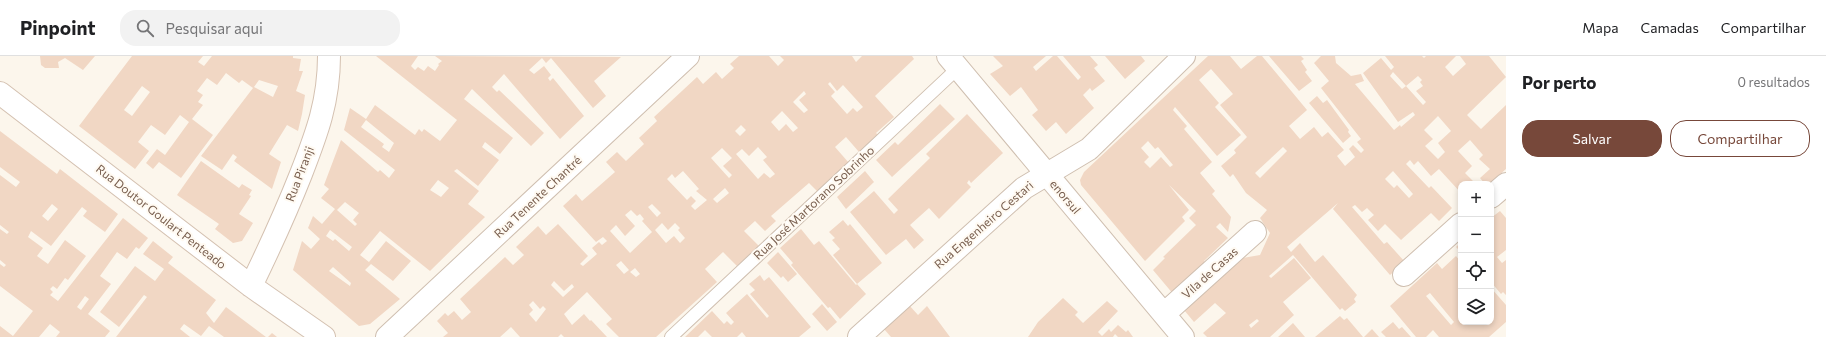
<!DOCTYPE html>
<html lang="pt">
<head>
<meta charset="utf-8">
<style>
	body { margin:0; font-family:Commissioner,sans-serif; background:#f2f2f2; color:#202124 }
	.controls { position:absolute; right:12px; bottom:12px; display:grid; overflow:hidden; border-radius:8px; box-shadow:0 2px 6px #0003 }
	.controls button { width:36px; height:36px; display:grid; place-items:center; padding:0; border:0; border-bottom:1px solid #e0e0e0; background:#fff; color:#202124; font:20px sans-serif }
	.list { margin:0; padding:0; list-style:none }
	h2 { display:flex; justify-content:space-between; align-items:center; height:52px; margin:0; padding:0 16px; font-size:17px }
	h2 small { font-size:13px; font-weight:400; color:#757577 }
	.actions { display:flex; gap:8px; padding:12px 16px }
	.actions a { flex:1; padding:9px 0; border:1px solid #77483a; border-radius:16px; text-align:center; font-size:14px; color:#77483a }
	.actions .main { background:#77483a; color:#fff }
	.icon { flex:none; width:22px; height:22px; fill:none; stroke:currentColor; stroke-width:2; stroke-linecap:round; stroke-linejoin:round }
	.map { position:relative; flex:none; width:1506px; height:281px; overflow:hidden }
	header { display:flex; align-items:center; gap:24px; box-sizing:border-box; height:56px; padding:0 20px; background:#fff; border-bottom:1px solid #e0e0e0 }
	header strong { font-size:19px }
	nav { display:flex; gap:22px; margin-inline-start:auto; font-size:14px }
	.search { width:280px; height:36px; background:#f2f2f2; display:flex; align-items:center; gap:10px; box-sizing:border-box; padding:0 14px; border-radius:16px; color:#757577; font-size:15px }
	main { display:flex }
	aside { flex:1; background:#fff }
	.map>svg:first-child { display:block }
	.building { fill:#f1d7c4; fill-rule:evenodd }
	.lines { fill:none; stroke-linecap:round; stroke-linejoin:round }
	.lane-casing { stroke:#cfbfb0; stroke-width:14 }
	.street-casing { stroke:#cfbfb0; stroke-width:24 }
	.secondary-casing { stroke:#d4c1b1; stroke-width:24 }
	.lane { stroke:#fff; stroke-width:12 }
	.street { stroke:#fff; stroke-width:22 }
	.secondary { stroke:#fff; stroke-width:22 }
	.labels { text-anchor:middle; stroke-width:4; stroke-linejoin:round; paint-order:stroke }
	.street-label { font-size:12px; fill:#785e4e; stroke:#fffaf2 }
</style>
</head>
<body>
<header>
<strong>Pinpoint</strong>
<div class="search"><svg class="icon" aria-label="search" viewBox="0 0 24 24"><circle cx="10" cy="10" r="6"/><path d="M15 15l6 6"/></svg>Pesquisar aqui</div>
<nav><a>Mapa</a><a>Camadas</a><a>Compartilhar</a></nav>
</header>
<main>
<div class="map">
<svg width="1506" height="281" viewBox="0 0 1506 281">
	<rect width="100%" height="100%" fill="#fcf6ec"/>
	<!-- building -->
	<path class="building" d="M40,0H95L83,14L65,2L58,6L59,12H45L41,9Z
		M132,0H203L198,6L204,10L212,0H293V2L301,3L299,15H303L296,35L305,39L302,58L298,75L287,69L269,98L281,106L272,133L234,105L237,101L233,98L222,114L201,100L253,32L242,24L239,27L226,17L217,29L207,22L197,35L203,39L198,46L203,49L192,63L213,79L181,122L159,106L153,113L146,107L157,93L165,99L189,66L180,59L165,79L151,69L138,86L149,95L135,113L79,70ZM259,24L278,30L273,41L254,31ZM142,30L150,36L132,60L124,54Z
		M376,0H418L411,10L415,14L418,11L424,15L428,10L435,15L439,9L438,8L442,5L435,0L621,1L594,25L606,40L593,52L551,2L546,7L542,2L529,14L534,18L544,10L551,19L548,22L550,25L553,22L584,60L560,83L504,18L492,31L497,36L499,34L544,77L531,90L472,33L464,43L513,82L500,98L485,86L482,91L499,104L478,130L457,113L454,115L479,135L468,148L485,161L430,215L380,175L360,199L369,206L386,185L411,205L393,225L371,208L365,214L400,243L370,268L359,270L293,214L302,185L311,193L320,183L308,172L313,160L322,168L335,153L321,142L329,133L324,129L341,84L378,116L380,114L389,122L395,114L344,74L350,52L366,63L375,49L415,79L419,73L422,76L424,73L440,85L457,64ZM366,64L394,87L389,96L382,91L384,88L361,71ZM438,124L449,132L441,141L430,134ZM345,146L359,157L353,164L357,168L355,170L337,154ZM330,174L352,191L349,195L335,183L333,185L326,180ZM333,211L351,227L350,230L329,215Z
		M739,0H769L778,10L784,4L780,0H852L856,6L862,0H912L914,3L875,40L894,61L876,77L878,79L859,96L846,81L835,91L849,107L818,136L809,127L771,160L776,165L765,175L755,165L744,175L759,190L737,210L723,196L705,213L717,226L656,281H619L606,268L612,263L587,236L564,258L572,269L584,258L590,265L591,264L607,281H564L561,278L558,281H520L511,271L500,281H443L448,277L437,265L445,257L448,260L454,255L462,264L471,256L460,243L505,201L513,209L524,199L516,191L538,170L546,179L558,168L588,200L580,208L583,210L597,198L592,192L599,186L602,189L607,185L603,181L596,186L563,150L576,138L582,145L615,116L606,106L617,96L626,105L644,88L639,82L657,65L654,61L697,21L703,28L716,16L722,23L734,12L730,8ZM830,26L837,35L843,29L863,51L857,56L853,52L847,58L831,40L835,36L828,28ZM804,35L806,38L799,44L808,54L804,57L793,46ZM782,55L798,72L793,76L786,68L779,75L771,66ZM741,69L746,74L740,80L735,75ZM758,91L767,101L763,104L775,118L770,122L764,117L758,123L736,98L742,93L749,100ZM722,92L732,102L723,110L732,119L729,122L711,102ZM683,115L699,133L696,135L707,144L695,154L691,150L696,145L691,140L687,144L667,123L672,118L675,122ZM725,132L729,137L717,147L713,143ZM652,148L661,157L657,161L648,151ZM631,154L637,160L640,158L644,163L642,165L652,176L630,197L610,175L616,169L625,180L635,170L625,159ZM662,167L668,174L675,167L680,172L678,174L685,182L680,187L674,180L666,187L655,174ZM621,205L629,214L624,218L616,209ZM635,212L640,218L636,221L630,216ZM554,225L564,235L572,228L574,231L563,241L551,229ZM533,245L540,253L543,250L546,253L536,266L529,258L533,254L529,249Z
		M993,0H1046L1033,11L1036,15L1053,0H1057L1078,24L1081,21L1063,0H1090L1098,9L1094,12L1105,25L1092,35L1090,32L1083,39L1094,52L1066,78L1056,66L1046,75L1032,59L1038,54L1021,31L1010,40L990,18L1003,10Z
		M1105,0H1141L1145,5L1125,23Z
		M1208,0H1230L1241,13L1257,0H1262L1307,54L1289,70L1300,83L1314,71L1322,81L1328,76L1344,94L1337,100L1345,110L1355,101L1349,93L1353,89L1361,97L1364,94L1357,86L1361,83L1321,32L1329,25L1314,7L1321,0H1335L1336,7L1351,20L1361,18L1364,25L1355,28L1394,74L1400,69L1401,71L1415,59L1413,56L1398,66L1363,17L1381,2L1391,14L1394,11L1385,0H1422L1424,2L1426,0H1456L1445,11L1453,20L1466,8L1460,0H1489L1506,21L1467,59L1481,73L1506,49V113L1489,128H1485L1480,122L1490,113L1479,103L1483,99L1470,84L1458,95L1472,110L1465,117L1476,128H1461V137L1439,113L1431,120L1418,105L1414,109L1410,104L1406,108L1429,132L1431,130L1452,152L1439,165L1431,157L1401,184L1385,168L1378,175L1368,164L1374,159L1367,152L1362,156L1355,149L1352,151L1384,188L1387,186L1405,206L1390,219L1333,153L1338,147L1287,191L1291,196L1300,187L1315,206L1323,199L1357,239L1354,243L1356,246L1345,255L1342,252L1340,254L1293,199L1269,220L1271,222L1294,202L1311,222L1283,246L1294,259L1270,281H1207L1203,277L1226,257L1215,247L1194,266L1184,254L1237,203L1260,199L1270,177L1260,162L1267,154L1246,137L1233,118L1230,121L1221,110L1236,97L1234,94L1247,81L1220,49L1233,38L1211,13L1199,24L1219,47L1215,51L1241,79L1217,100L1175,51L1173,54L1187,70L1184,73L1212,106L1200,117L1215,135L1212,138L1231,161L1228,176L1220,167L1216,171L1228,182L1204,205L1206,208L1174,239L1153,214L1165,202L1163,201L1196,169L1189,162L1196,155L1169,129L1189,154L1182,161L1185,165L1145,205L1081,129L1080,124L1084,116ZM1393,16L1406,30L1402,33L1390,20ZM1418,20L1422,24L1420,26L1423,30L1416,35L1426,46L1423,49L1406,30ZM1438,60L1451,75L1438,87L1445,96L1438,103L1425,90L1433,83L1424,74ZM1148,85L1155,93L1158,91L1173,109L1170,111L1161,101L1150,112L1144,106L1149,101L1141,92ZM1283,91L1287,95L1260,122L1255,117ZM1393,115L1413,138L1409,142L1397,129L1394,132L1385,123ZM1257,263L1259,265L1251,272L1249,269Z
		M1269,0H1301L1304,3L1301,5L1307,14L1305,16L1312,25L1299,35Z
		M1317,40L1323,47L1327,44L1349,74L1348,76L1351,80L1343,87L1309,47Z
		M940,48L955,63L892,121L876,104L895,86L898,89Z
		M967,58L1003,97L971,127L969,124L967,127L971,131L939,163L929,152L910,169L924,184L914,193L906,183L886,199L850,156L874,135L894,158L898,154L888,143L930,102L926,98Z
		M0,75L57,118L60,113L118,158L105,176L83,160L87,155L82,151L51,190L31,175L28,181L43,192L37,200L48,208L65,184L86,200L68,224L65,222L57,233L53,230L50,233L53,236L50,239L58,245L123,162L148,182L139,193L136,191L127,203L117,196L100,220L111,228L88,258L110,275L105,281H56L60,276L50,268L39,281H0V270L13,280L33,255L0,230V208L4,211L6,209L0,204V173L7,178L9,176L0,169V119L16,131L20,126L0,111ZM52,148L58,153L48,165L42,160ZM85,240L89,243L81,254L77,251Z
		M201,105L239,132L242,128L252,134L249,139L251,140L239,158L253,167L242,185L233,187L215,173L219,168L177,139Z
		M865,115L874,126L846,153L837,141Z
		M1500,155L1506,162V194L1497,201L1502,207L1506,204V239L1503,236L1501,238L1491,226V162Z
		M843,164L848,170L850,168L882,207L857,228L833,199L840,193L832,184L835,182L829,176Z
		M801,173L814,189L819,185L856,229L857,228L866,238L840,263L830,251L828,252L791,209L793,207L780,192Z
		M153,185L173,201L168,207L216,244L206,257L214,267L226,251L266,281H224L209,270L201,280L184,268L180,273L190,281H116L147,241L144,239L119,271L100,256L135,210L155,225L164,213L143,198Z
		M1461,186V196L1456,191Z
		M778,196L797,218L788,226L783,220L781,222L767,207Z
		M1456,200L1461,206V266H1491V232L1506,249V266L1489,281H1439L1433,274L1426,281H1416L1390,250L1437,207L1442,213ZM1430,237L1454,266L1451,269L1426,240Z
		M760,219L764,225L769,221L811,271L799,281H746L742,276L737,281H712L705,274L698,281H685L712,255L724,268L727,265L731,269L734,266L726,257L747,238L767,262L769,260L750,238L755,234L749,228Z
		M1063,242L1078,256L1075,259L1083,267L1107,245L1118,255L1098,276L1102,280L1109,273L1111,276L1118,269L1126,276L1128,274L1133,281H1118L1115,278L1113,281H1028L1038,266Z
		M822,248L837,266L827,275L812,258Z
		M909,249L918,259L927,250L950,281H891L884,273Z
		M1340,260L1344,264L1347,262L1363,281H1315Z
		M1393,266L1399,273L1402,271L1411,281H1386L1381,276Z
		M1293,267L1305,281H1278Z
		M1372,273L1379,281H1364Z
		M272,277L277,281H268Z"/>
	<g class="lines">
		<!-- lane casing -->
		<g class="lane-casing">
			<path id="lane" d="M671,281L958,12"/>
		</g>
		<!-- street casing -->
		<g class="street-casing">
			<path id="street" d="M948,0L1183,281
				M1491,141L1506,128
				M1404,219L1461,168
				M1164,258L1255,176
				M387,281L688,0
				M859,281L1024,132L1089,93L1184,0"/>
		</g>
		<!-- secondary casing -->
		<g class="secondary-casing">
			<path id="secondary" d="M0,37L251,230L324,281
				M251,230C269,193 286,156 301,118C317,77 329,45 329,0"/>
		</g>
		<!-- lane -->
		<use href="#lane" class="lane"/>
		<!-- street -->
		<use href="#street" class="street"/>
		<!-- secondary -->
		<use href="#secondary" class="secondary"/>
	</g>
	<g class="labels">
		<!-- street labels -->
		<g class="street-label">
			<text transform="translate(300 118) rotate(-69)" y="4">Rua Piranji</text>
			<text transform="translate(538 141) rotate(-43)" y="4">Rua Tenente Chantré</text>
			<text transform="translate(1065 141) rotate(50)" y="4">enorsul</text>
			<text transform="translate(814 147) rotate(-43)" y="4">Rua José Martorano Sobrinho</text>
			<text transform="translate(161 161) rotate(38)" y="4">Rua Doutor Goulart Penteado</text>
			<text transform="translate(984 169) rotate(-41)" y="4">Rua Engenheiro Cestari</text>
			<text transform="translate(1210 217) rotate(-42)" y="4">Vila de Casas</text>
		</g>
	</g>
</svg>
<div class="controls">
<button>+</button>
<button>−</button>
<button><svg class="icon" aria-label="locate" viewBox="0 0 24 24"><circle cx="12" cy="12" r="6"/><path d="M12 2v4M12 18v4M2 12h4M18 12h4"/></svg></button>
<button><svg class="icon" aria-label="layers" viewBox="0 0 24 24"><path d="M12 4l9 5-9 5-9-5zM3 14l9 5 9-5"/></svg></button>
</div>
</div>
<aside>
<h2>Por perto<small>0 resultados</small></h2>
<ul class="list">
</ul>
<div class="actions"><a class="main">Salvar</a><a>Compartilhar</a></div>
</aside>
</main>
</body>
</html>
